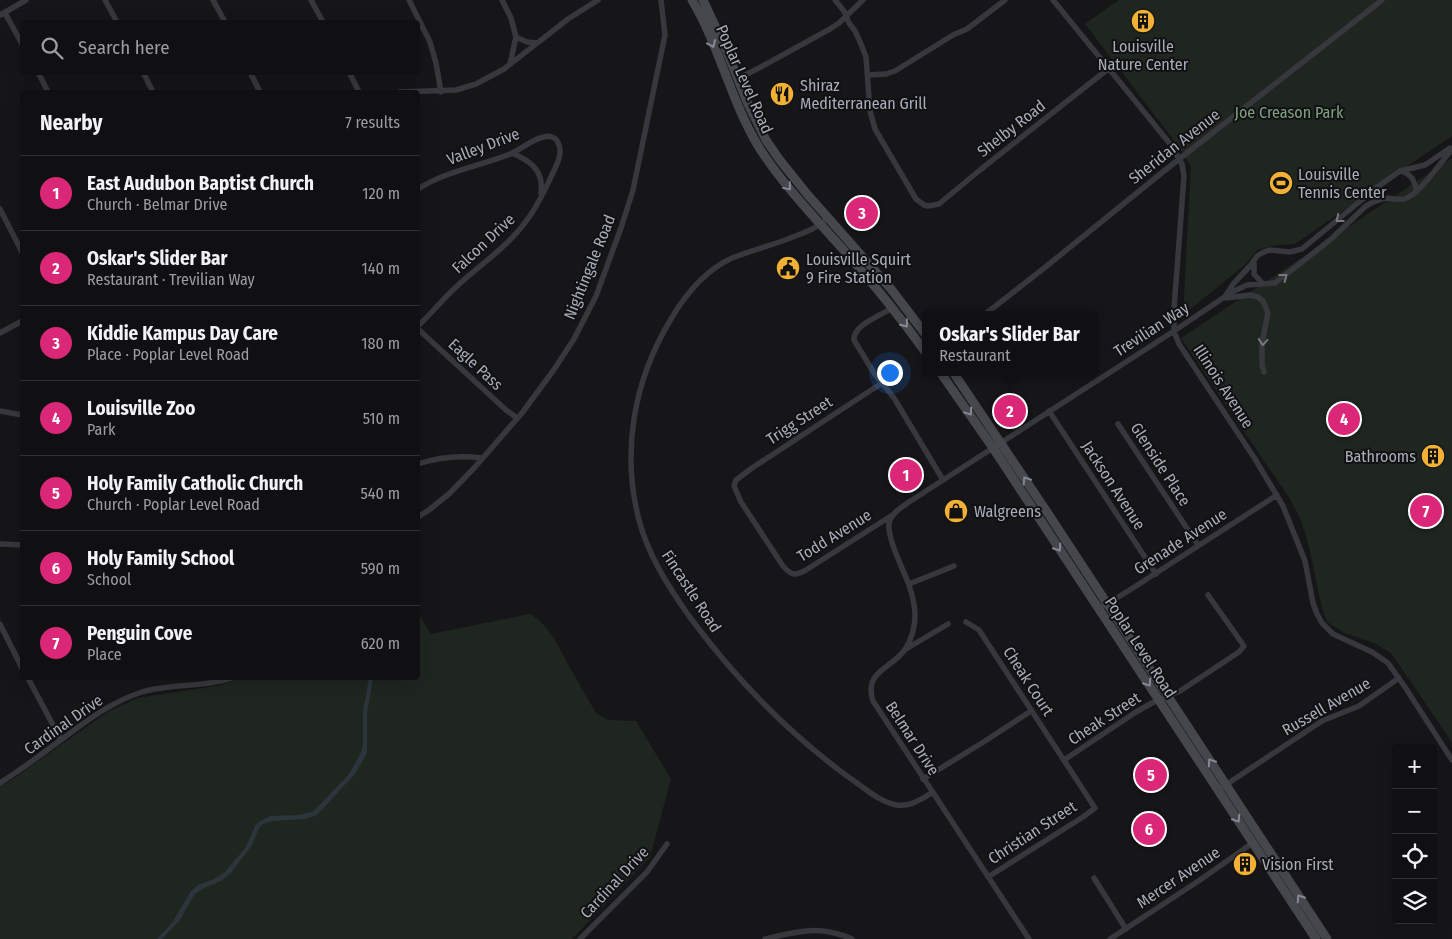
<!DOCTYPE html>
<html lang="en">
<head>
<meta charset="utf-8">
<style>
	body { margin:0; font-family:"Fira Sans Condensed",sans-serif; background:#19191b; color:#f1f3f6 }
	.controls { position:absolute; right:15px; bottom:15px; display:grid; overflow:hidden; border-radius:5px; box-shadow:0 5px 20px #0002 }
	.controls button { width:45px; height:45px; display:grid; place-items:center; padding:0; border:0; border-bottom:1px solid #303032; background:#101012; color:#f1f3f6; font:25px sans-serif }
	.you { position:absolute; left:889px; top:372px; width:18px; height:18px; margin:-12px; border:4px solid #fff; border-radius:50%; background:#1a73e8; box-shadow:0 0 0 8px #1a73e833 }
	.badge { display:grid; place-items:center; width:32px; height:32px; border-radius:50%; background:#db2777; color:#fff; font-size:16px; font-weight:700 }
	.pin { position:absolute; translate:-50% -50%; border:2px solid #fff; box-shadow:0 1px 5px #0006 }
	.popup { position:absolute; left:922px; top:311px; width:175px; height:65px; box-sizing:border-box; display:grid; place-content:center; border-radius:5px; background:#101012; filter:drop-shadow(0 1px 4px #0005); font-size:16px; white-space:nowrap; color:#9c9d9f }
	.popup b { font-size:19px; color:#f1f3f6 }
	.popup::after { content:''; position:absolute; left:50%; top:100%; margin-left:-10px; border:10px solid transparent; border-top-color:#101012 }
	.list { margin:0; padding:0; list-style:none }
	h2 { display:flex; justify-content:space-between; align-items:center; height:65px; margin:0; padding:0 20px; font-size:21px }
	h2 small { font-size:16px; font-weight:400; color:#9c9d9f }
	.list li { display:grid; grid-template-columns:32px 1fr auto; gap:15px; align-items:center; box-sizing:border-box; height:75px; padding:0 20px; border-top:1px solid #303032 }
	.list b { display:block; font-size:19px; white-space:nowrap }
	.list p { margin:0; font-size:16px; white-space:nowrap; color:#9c9d9f }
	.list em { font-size:16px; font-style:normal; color:#9c9d9f }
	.icon { flex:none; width:28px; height:28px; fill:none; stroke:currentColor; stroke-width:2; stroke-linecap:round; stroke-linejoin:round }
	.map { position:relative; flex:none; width:1452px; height:939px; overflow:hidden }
	.search { position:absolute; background:#101012; box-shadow:0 5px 20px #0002; left:20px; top:20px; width:400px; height:55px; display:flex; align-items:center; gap:12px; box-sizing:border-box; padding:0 18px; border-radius:5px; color:#9c9d9f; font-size:19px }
	.panel { position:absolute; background:#101012; box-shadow:0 5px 20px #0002; left:20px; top:90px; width:400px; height:590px; border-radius:5px }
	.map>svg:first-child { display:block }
	.green { fill:#1e261f }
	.water { fill:#2c353c }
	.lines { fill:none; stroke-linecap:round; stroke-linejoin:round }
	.street { stroke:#37383d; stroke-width:5.5 }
	.secondary { stroke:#45474d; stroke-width:9 }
	.oneway { stroke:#858993 }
	.oneway2 { stroke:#757881 }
	.labels { text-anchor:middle; stroke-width:4; stroke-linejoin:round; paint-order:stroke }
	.poi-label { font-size:16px; fill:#a8adb8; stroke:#111113; text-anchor:start }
	.street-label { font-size:16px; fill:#a8adb8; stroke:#111113 }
	.park-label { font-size:16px; fill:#7fa381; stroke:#111113 }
</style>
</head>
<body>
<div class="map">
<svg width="1452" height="939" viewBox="0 0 1452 939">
	<rect width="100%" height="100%" fill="#161618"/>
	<!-- green -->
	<path class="green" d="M1119,0H1452V136L1400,171L1295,244L1276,245L1257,250L1245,265L1183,315L1191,166L1179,147L1085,24Z
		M1452,158V742L1391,653L1374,643L1345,633L1327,622C1315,590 1314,556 1302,524C1299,515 1294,507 1290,499L1181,338Z
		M418,613L431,634L530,614C549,625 559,647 569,666C578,682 587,697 596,713L608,720L636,721L671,779L650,857L572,939H0V786L10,781L109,711L138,698L221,685L243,678H418Z"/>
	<!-- water -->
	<path class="water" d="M369,678H372V685L367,713V752L365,757L354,775L317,815L305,819L272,821L263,824L259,828L252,845L230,874L221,881L204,888L194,895L180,920L162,939H157L172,923L191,891L198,885L214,879L225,872L246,847L255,826L259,822L270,816L299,815L314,811L349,774L360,755L363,745V712Z"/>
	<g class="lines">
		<!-- street -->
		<path class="street" d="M105,0L117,22
			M213,0L225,22
			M311,0L323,22
			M409,0L430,42L436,63L441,92
			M502,0L511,18L516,37L510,64
			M835,0L844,11L849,23L855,31L861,44L866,57L870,111L875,129L916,199L924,205L928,206L939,204L980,170L1108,69
			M1053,0L1171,145L1182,164L1184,176L1174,309V331L1179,344L1255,459L1283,506L1305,561L1313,603L1317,614L1322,623L1333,634L1372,652L1388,663L1405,687L1452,760
			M5,13L22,44
			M0,15L26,0
			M516,37L527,42L537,43
			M38,72L48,92
			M143,72L153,92
			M250,72L260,92
			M349,72L359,92
			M868,75L886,74L895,71L953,35L967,29L1005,0
			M737,79L759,68L830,29L839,23L863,0
			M400,92L456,90L476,84L504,69L568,19L598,0
			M512,153C531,161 544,171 541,193
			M1401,171C1413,175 1414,181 1417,192
			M418,189C446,171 480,166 510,154C522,149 532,139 544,137C551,135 557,138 559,145C563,155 555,168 551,177C544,192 537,207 527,220C508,247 478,266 455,288C442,300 431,314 418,326
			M0,209L22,252
			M828,218C817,229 802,233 788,239C769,246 750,251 732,258C706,270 685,295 671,319C634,380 621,451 639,520C648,555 668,586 689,616C734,677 786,731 847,776C862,786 879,802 897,805C911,807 921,799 932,793
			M1254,262V274L1263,284
			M1226,295L1234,283L1250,266L1257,256L1262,253L1269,250L1290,252L1302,249L1376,188L1400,171L1425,165L1450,148
			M1226,298L1250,295L1258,297L1263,301L1268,313L1262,343V365L1264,372
			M892,308C880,316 853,325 854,340L874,373L894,398L943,480
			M984,315L1043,269L1164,171L1382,0
			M418,329L506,410L517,418
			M0,333L22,321
			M882,383L752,468L736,480L734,486L741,502L783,566C792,576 795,576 806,570L891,516
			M0,411L22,415
			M1049,411L1156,574
			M1118,424L1198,545
			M418,464C439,457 460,455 482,458
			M418,517L429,510L450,493L475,467L522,413L553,371L574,339L596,296L621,228L633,190L665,35L661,0
			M0,544L22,545
			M909,584L954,566
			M1099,609L1136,586L1277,495
			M966,622L979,630L1095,808L1083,817L988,877
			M0,624L22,668
			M906,649L948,624
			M28,678L61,740
			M1064,760L1136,712L1152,703L1180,691L1239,652L1244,646L1208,595
			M923,779L982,743L1031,711
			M0,783C17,772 34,760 50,748C79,727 107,703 142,692C171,683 203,688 232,678
			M1218,790L1322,721L1359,706L1399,678
			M1094,878L1126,929
			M580,939L647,872L667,844
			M765,939C798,931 820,925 852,939
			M1029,939L873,701C863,670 894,668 906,648C912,638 915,626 915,615C915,605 912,594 909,585C904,571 884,533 890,520C893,512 902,507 909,502L1174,331L1232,292L1247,285L1275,283L1330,240L1366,206C1373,202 1380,198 1388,198C1393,199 1398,200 1404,199C1418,196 1442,161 1452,149
			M1110,939L1200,880L1254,842"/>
		<!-- secondary -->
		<path class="secondary" d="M692,0C720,47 731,102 760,149C780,180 805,207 830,235C864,272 896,311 926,353
			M703,0L725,47L748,104L766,140L779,159L807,194L891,289L926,335
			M940,372L993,448L1316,939
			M953,372L1047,512L1327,939"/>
	</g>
	<!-- one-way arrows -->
	<defs><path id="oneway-chevron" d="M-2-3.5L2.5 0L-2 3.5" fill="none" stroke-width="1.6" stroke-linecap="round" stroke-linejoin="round" transform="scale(1.25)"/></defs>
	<g class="oneway">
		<use href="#oneway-chevron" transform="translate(712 44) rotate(67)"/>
		<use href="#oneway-chevron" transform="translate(788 187) rotate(50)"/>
		<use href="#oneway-chevron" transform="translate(905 324) rotate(52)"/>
		<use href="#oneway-chevron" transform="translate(969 412) rotate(56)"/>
		<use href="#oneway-chevron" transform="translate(1026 480) rotate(-123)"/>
		<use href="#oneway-chevron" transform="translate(1058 548) rotate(57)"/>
		<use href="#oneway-chevron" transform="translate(1148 683) rotate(57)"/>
		<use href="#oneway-chevron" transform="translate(1211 762) rotate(-123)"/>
		<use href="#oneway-chevron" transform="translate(1237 819) rotate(57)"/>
		<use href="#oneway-chevron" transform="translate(1300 898) rotate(-123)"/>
	</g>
	<g class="oneway2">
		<use href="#oneway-chevron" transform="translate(1339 219) rotate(142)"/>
		<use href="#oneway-chevron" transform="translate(1284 277) rotate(-37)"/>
		<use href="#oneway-chevron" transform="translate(1263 342) rotate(95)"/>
	</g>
	<!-- icons -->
	<defs>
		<g id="building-disc" transform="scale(1.25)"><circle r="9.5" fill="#f2b134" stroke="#111113"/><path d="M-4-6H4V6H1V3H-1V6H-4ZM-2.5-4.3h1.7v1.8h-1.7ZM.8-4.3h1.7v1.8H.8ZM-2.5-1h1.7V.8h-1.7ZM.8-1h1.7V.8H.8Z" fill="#111"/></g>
		<g id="restaurant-disc" transform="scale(1.25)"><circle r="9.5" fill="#f2b134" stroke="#111113"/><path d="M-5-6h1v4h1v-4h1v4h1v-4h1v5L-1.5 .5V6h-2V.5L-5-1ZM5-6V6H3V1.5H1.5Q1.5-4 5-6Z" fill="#111"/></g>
		<g id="stadium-disc" transform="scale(1.25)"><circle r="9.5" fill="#f2b134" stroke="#111113"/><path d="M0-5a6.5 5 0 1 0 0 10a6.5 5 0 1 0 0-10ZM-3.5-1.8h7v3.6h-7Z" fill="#111"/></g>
		<g id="civic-disc" transform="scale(1.25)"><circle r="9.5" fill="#f2b134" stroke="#111113"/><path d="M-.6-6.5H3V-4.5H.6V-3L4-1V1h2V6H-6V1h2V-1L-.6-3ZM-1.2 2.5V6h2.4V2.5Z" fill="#111"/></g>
		<g id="shop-disc" transform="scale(1.25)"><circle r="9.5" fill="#f2b134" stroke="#111113"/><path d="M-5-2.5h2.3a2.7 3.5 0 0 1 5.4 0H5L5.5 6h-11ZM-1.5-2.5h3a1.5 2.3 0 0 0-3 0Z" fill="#111"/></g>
	</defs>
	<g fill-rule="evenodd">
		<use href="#building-disc" x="1143" y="21"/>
		<use href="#restaurant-disc" x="782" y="94"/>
		<use href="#stadium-disc" x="1281" y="183"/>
		<use href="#civic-disc" x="788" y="268"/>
		<use href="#building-disc" x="1433" y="456"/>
		<use href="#shop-disc" x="956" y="511"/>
		<use href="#building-disc" x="1245" y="864"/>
	</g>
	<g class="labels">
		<!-- poi labels -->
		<g class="poi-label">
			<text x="1143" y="52" text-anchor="middle">Louisville<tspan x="1143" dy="18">Nature Center</tspan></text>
			<text x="800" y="91">Shiraz<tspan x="800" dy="18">Mediterranean Grill</tspan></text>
			<text x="1298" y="180">Louisville<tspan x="1298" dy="18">Tennis Center</tspan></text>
			<text x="806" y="265">Louisville Squirt<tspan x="806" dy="18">9 Fire Station</tspan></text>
			<text x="1416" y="462" text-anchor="end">Bathrooms</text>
			<text x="974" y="517">Walgreens</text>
			<text x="1262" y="870">Vision First</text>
		</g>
		<!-- street labels -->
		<g class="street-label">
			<text transform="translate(745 79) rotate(66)" y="6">Poplar Level Road</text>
			<text transform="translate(1011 128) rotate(-38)" y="6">Shelby Road</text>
			<text transform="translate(483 146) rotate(-21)" y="6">Valley Drive</text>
			<text transform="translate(1174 146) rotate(-38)" y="6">Sheridan Avenue</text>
			<text transform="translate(483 243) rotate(-43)" y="6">Falcon Drive</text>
			<text transform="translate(589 267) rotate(-68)" y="6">Nightingale Road</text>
			<text transform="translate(1151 329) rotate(-33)" y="6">Trevilian Way</text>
			<text transform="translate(476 364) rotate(43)" y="6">Eagle Pass</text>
			<text transform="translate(1224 386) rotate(57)" y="6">Illinois Avenue</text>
			<text transform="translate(799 420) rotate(-33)" y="6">Trigg Street</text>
			<text transform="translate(1161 464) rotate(57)" y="6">Glenside Place</text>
			<text transform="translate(1114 485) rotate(57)" y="6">Jackson Avenue</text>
			<text transform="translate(834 535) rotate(-32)" y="6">Todd Avenue</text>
			<text transform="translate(1180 541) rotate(-33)" y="6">Grenade Avenue</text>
			<text transform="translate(692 591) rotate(57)" y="6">Fincastle Road</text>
			<text transform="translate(1141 647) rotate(57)" y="6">Poplar Level Road</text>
			<text transform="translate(1029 681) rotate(57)" y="6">Cheak Court</text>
			<text transform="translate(1326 706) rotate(-30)" y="6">Russell Avenue</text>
			<text transform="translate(1104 718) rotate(-33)" y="6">Cheak Street</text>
			<text transform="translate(63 724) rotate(-35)" y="6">Cardinal Drive</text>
			<text transform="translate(913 738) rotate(57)" y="6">Belmar Drive</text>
			<text transform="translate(1032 832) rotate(-33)" y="6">Christian Street</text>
			<text transform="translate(1178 877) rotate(-34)" y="6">Mercer Avenue</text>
			<text transform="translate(614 882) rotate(-47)" y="6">Cardinal Drive</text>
		</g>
		<!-- park labels -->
		<g class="park-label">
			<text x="1289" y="118">Joe Creason Park</text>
		</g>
	</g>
</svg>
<div class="controls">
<button>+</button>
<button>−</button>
<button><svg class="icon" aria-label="locate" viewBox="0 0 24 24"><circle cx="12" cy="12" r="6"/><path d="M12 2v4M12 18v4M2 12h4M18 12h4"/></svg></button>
<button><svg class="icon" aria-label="layers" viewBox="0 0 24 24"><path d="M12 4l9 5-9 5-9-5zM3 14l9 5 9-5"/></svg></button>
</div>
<div class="you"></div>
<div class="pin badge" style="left:906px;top:475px">1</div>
<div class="pin badge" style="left:1010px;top:411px">2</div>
<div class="popup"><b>Oskar's Slider Bar</b>Restaurant</div>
<div class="pin badge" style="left:862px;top:213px">3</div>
<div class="pin badge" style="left:1344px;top:419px">4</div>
<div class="pin badge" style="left:1151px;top:775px">5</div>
<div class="pin badge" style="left:1149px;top:829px">6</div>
<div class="pin badge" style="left:1426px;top:511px">7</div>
<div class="search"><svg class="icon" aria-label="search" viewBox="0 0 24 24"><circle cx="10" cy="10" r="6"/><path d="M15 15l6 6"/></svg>Search here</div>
<section class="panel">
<h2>Nearby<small>7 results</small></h2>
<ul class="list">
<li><span class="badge">1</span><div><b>East Audubon Baptist Church</b><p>Church · Belmar Drive</p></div><em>120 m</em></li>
<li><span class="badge">2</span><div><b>Oskar's Slider Bar</b><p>Restaurant · Trevilian Way</p></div><em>140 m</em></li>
<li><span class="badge">3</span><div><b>Kiddie Kampus Day Care</b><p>Place · Poplar Level Road</p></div><em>180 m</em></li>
<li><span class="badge">4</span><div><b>Louisville Zoo</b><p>Park</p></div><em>510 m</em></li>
<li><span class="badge">5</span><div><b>Holy Family Catholic Church</b><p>Church · Poplar Level Road</p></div><em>540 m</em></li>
<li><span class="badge">6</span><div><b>Holy Family School</b><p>School</p></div><em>590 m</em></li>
<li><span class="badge">7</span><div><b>Penguin Cove</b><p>Place</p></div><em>620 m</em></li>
</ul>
</section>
</div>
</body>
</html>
